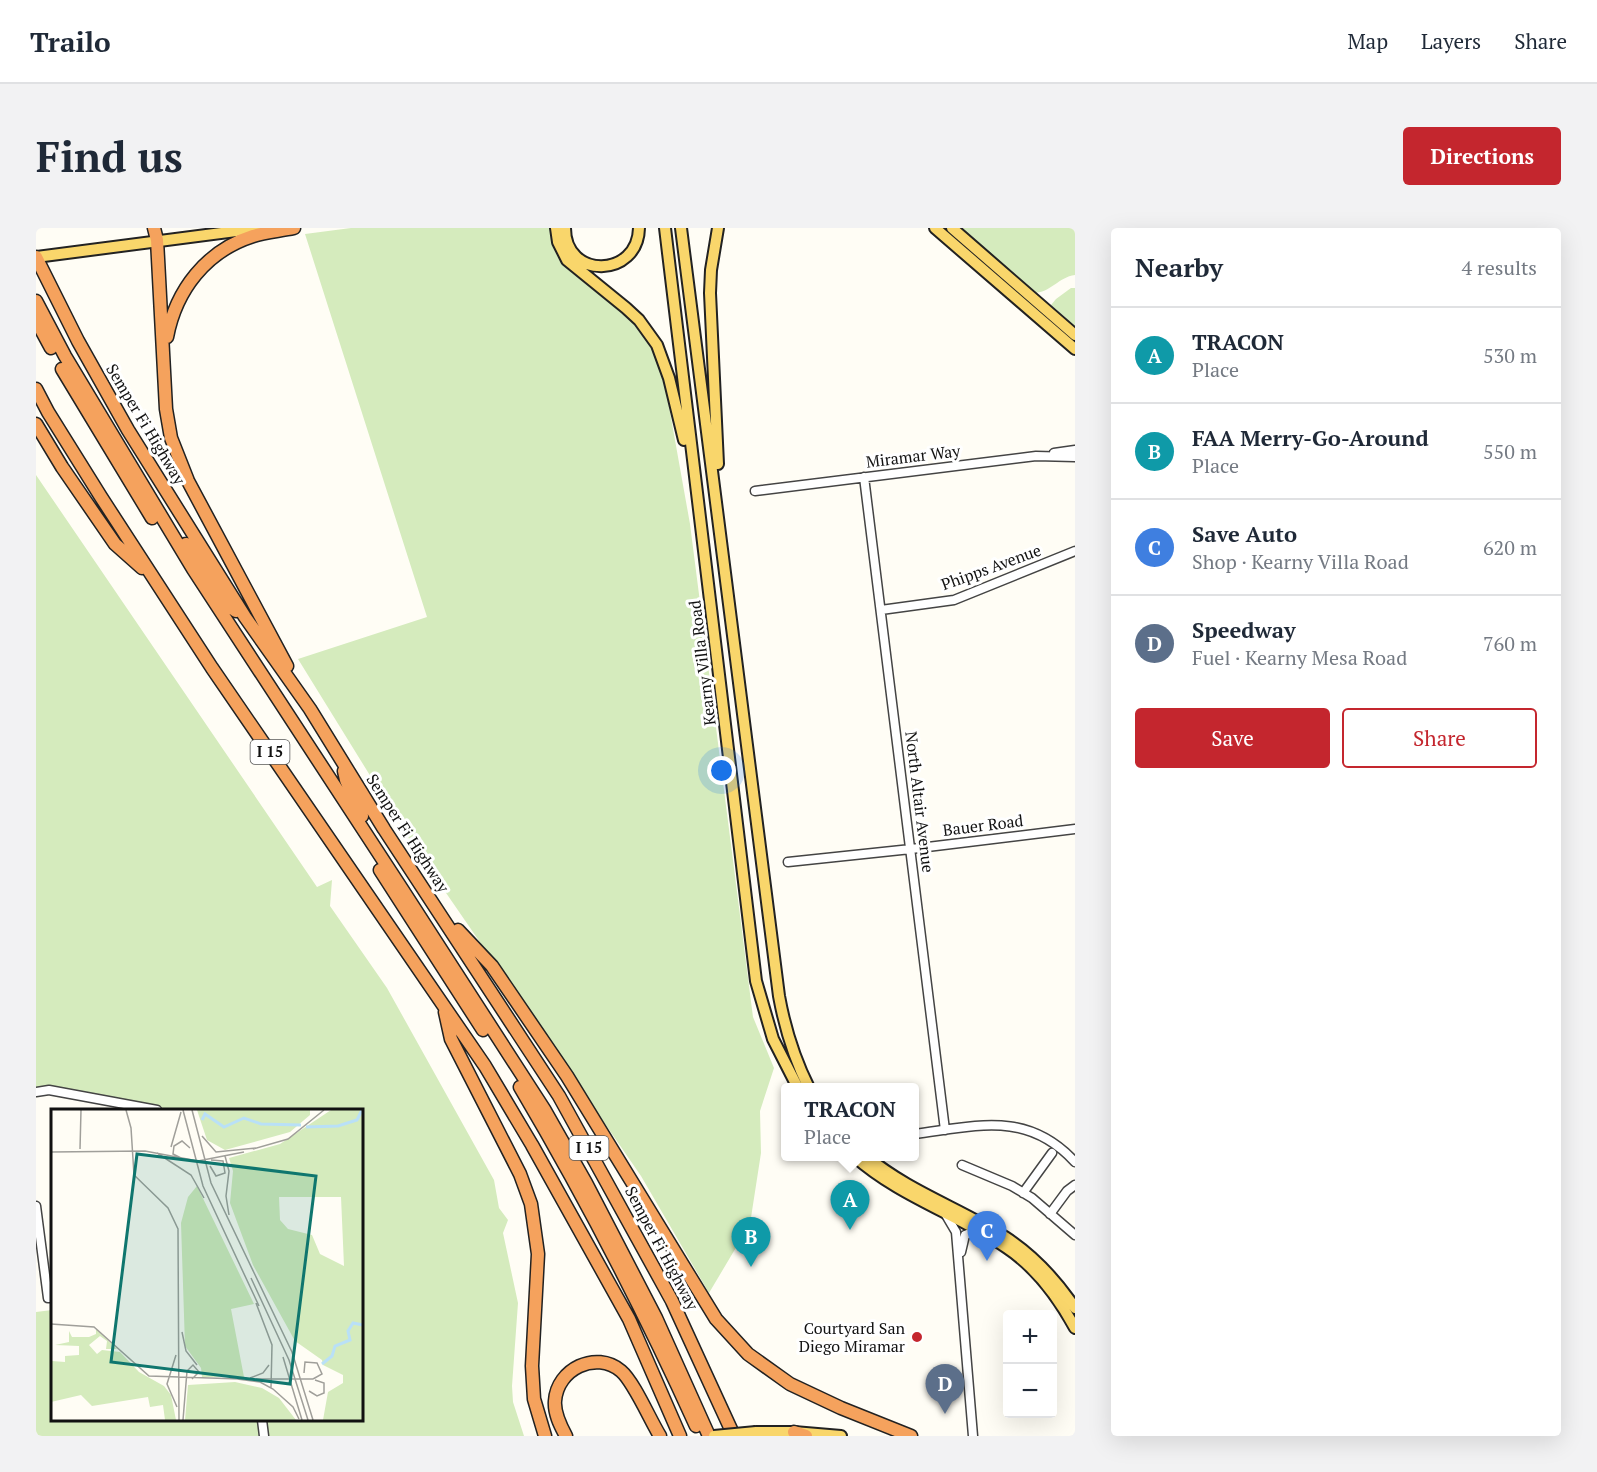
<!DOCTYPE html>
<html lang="en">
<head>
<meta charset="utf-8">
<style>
	body { margin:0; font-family:"PT Serif",serif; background:#f2f2f3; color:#1f2937 }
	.controls { position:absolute; right:18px; bottom:18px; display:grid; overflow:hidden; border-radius:6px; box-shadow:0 6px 24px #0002 }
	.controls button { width:54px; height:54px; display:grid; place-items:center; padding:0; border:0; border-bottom:2px solid #e0e1e3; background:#fff; color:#1f2937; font:30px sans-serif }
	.you { position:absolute; left:686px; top:543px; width:21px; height:21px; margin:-15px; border:4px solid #fff; border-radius:50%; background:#1a73e8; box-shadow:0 0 0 9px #1a73e833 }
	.badge { display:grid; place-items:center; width:39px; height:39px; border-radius:50%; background:#c4262e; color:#fff; font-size:20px; font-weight:700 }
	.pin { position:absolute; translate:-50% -50px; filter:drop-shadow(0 2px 3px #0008) }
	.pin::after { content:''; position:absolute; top:32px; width:21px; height:18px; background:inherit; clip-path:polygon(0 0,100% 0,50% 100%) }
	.popup { position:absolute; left:745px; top:855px; width:138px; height:78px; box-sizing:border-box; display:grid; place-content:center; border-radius:6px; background:#fff; filter:drop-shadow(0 2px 4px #0005); font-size:20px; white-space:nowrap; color:#747a83 }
	.popup b { font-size:22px; color:#1f2937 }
	.popup::after { content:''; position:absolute; left:50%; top:100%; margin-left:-12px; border:12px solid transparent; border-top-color:#fff }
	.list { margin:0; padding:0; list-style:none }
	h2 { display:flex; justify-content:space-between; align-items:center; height:78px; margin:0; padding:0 24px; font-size:26px }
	h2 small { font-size:20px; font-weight:400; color:#747a83 }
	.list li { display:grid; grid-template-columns:39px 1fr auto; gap:18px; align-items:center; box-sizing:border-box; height:96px; padding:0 24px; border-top:2px solid #e0e1e3 }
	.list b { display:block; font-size:22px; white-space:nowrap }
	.list p { margin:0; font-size:20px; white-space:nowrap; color:#747a83 }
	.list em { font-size:20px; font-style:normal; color:#747a83 }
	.actions { display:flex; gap:12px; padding:18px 24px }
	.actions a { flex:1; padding:14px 0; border:2px solid #c4262e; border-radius:6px; text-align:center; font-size:21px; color:#c4262e }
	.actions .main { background:#c4262e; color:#fff }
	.map { position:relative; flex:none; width:1039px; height:1208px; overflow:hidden; border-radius:6px }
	header { display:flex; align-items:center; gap:36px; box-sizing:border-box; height:84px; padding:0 30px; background:#fff; border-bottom:2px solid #e0e1e3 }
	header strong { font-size:28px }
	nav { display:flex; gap:33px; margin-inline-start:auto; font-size:21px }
	.intro { display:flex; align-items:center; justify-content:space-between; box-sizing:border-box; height:144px; padding:0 36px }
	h1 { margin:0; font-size:42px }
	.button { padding:15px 27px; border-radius:6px; background:#c4262e; color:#fff; font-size:21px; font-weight:700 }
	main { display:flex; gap:36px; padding:0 36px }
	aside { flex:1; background:#fff; border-radius:6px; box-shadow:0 6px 24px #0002 }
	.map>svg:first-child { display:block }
	.grass { fill:#d5ebbd }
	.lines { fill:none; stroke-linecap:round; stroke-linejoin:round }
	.minor-casing { stroke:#444; stroke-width:11 }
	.major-casing { stroke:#222; stroke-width:14 }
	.highway-casing { stroke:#222; stroke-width:15 }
	.minor { stroke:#fff; stroke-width:8 }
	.major { stroke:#f9d66b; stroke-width:10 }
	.highway { stroke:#f5a25d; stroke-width:12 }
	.major-bridge-casing { stroke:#222; stroke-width:14; stroke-linecap:butt }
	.major-bridge { stroke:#f9d66b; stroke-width:10 }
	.poi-dot { fill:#c4262e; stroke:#fff; stroke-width:2 }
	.labels { text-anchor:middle; stroke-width:6; stroke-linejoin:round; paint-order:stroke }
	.shield { fill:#fff; stroke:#585858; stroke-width:1.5 }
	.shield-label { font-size:15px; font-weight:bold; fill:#111 }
	.street-label { font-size:16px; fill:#111; stroke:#fff }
	.poi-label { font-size:16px; fill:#111; stroke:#fff; text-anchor:end }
	.inset-river { fill:none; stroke:#b9e0f7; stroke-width:3 }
	.inset-road { fill:none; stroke:#a09f9a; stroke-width:1.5 }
	.view { fill:#0f766e; fill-opacity:0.15; stroke:#0f766e; stroke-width:3 }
	.inset-edge { fill:none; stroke:#111; stroke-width:3 }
</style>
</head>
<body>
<header>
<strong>Trailo</strong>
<nav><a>Map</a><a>Layers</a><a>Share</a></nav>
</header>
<div class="intro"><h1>Find us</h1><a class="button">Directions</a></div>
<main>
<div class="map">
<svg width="1039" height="1208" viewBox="0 0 1039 1208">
	<rect width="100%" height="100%" fill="#fffdf5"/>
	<!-- grass -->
	<path class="grass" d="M315,0H516L521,27L607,104L627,145L654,296L717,789L738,840L724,883L725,925L714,996L673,1065L605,948L377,617L262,431L391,389L269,6Z
		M921,0H1039V47C1022,49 1014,66 996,65Z
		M1035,60H1039V98L1015,77L1020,71Z
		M0,247L281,659L296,652L294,678L351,760L458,952L463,980L472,992L467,1005L482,1075L476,1158L477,1174L488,1208H0V1084L16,1082V1192H326V882H121L13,862L0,864Z"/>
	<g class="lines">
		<!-- minor casing -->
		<g class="minor-casing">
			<path id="minor" d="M1018,225L1039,222
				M828,249L909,902
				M719,263L1000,228L1039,229
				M845,382L918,372L1039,323
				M752,634L875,621L1039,601
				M0,864L13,862L121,882
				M878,906C941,898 991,882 1039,934
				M926,937L976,958L996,970L1039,1007
				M987,965L1016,925
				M0,978L12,1070H16
				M1014,986L1031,963L1039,957
				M910,987L920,1004L937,1208
				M925,1024L929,1007L939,1003L945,1005
				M226,1192L228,1208"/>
		</g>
		<!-- major casing -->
		<g class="major-casing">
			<path id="major" d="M520,0L522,14L531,32L590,80L603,92L621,117L633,150L648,212
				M529,0C529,52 602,50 603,0
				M629,0L720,753L737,811L762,860
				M645,0L743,768C749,801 758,830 773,860
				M899,0L1039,121
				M916,0L1039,107
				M0,29L224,0
				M682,236L674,65L675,42L682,0
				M818,928C864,969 922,986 971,1020C1001,1040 1022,1069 1039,1100
				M830,928C872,963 923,980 969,1009C997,1027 1020,1052 1039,1080
				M720,1204H758L805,1208"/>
		</g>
		<!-- highway casing -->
		<g class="highway-casing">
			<path id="highway" d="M118,0L121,12L130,181L135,210L152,253L251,438
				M0,29L42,113L92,202L209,389L274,481L348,601L523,868L636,1073L698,1208
				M0,73L29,128L157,341L366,661L508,881L550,955L620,1090L673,1208
				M0,92L15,120
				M131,109C140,62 170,23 217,8C230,4 244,3 258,0
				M26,141L116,290
				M0,161L12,184L65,269L176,440L449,838L496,917L593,1091L644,1208
				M0,196L26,239L79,316L106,340
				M150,316L193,378L200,383
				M308,543L310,552L326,588
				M344,642L447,802
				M422,702L456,738L531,848L680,1091L712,1126L754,1156L805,1180L875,1208
				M409,784L415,811L484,946L495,976L502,1026L496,1138L498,1171L509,1208
				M484,859C549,969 607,1081 660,1198
				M758,1204L770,1208
				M530,1208C524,1197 518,1185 519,1173C521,1141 560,1122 585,1143C598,1154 614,1192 624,1208"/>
		</g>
		<!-- minor -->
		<use href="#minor" class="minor"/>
		<!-- major -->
		<use href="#major" class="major"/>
		<!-- highway -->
		<use href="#highway" class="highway"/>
		<!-- major-bridge casing -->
		<g class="major-bridge-casing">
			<path id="major-bridge" d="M678,1208L720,1204"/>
		</g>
		<!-- major-bridge -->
		<use href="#major-bridge" class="major-bridge"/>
	</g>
	<!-- markers -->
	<circle class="poi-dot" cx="881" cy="1109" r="6"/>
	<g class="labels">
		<!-- shield labels -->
		<g class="shield">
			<rect x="214.5" y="512" width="39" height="24" rx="4.5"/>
			<rect x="533.5" y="908" width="39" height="24" rx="4.5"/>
		</g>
		<g class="shield-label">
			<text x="234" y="529">I 15</text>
			<text x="553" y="925">I 15</text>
		</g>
		<!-- street labels -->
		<g class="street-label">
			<text transform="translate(110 196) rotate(59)" y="6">Semper Fi Highway</text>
			<text transform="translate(877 228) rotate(-7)" y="6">Miramar Way</text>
			<text transform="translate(955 339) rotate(-20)" y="6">Phipps Avenue</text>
			<text transform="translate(666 435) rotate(-97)" y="6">Kearny Villa Road</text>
			<text transform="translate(884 574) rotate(83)" y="6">North Altair Avenue</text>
			<text transform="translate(947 597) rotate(-7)" y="6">Bauer Road</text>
			<text transform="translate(372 605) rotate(57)" y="6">Semper Fi Highway</text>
			<text transform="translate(626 1020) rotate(62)" y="6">Semper Fi Highway</text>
		</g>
		<!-- poi labels -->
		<g class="poi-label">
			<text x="869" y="1106">Courtyard San<tspan x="869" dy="18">Diego Miramar</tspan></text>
		</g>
	</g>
	<!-- overview -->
	<g transform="translate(15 881)">
		<rect width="312" height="312" fill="#fffdf5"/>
		<path d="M146,1H259V6L239,23L174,41L156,31ZM280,1H312V311H272L277,283L292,274V266L272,256L271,251L244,232L202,156L179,94L182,62L178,49L229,35ZM228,88H290L293,157L269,145L261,126L237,120L229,111ZM146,77L203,195L180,200L193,268H151L150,259L134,237L130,114L137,88ZM45,220L66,240H55L56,232L49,227L38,236L46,245L51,241L69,243L88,263L113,277L120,286L125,311H114L112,296L99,298L97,288L41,297L30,286L0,293L1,252L14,253V247L28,246V237L4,236L18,233V222L21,228H38L45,225ZM184,273L211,279L228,289L245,311H134L137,276Z" fill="#d5ebbd" fill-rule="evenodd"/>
		<path class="inset-river" d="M151,11L154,5L173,18L193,9L210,15L250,16M255,18L287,17L306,11L311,1M271,255L281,247L284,237L299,231L297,222L302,214L312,216"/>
		<path class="inset-road" d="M75,1L80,19L83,66L117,99L127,120L128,311M132,1L152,77L208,197M141,1L160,74L241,243L262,311M151,27L165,43L205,39M120,38L130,3M29,40L30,1M202,40L237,30L273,1M0,43L94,42L147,52L193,43M106,44L140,66L153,89M174,47L178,62L175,87L178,106M134,51L122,45L123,37L131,32L139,39M159,57L165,67L174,64L172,52L160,51M200,169L238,251L257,311M205,194L221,236L220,279M0,215L43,218L98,267L189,270M131,223L135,242L146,256M125,246L116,275L126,298M232,248L251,311M253,264L254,253L266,254L271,265L262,270M199,269L212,264L218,256M186,270L209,273L222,280L242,298L248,310M205,270H262M258,282L266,287L273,284V274L264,271M132,311L136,262L142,256L148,263L141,270"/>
		<path class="view" d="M86,45L265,67L239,275L60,253Z"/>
		<rect width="312" height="312" class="inset-edge"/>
	</g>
</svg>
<div class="controls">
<button>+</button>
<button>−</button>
</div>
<div class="you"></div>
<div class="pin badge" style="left:814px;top:1002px;background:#0f9aa8">A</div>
<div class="popup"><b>TRACON</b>Place</div>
<div class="pin badge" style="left:715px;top:1039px;background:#0f9aa8">B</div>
<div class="pin badge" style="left:951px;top:1033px;background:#3f7fe0">C</div>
<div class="pin badge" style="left:909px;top:1186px;background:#5c6f8a">D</div>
</div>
<aside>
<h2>Nearby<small>4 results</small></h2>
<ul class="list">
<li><span class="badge" style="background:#0f9aa8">A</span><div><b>TRACON</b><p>Place</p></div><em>530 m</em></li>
<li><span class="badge" style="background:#0f9aa8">B</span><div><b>FAA Merry-Go-Around</b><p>Place</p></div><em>550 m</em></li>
<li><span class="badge" style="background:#3f7fe0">C</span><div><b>Save Auto</b><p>Shop · Kearny Villa Road</p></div><em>620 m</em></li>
<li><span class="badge" style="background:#5c6f8a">D</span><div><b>Speedway</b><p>Fuel · Kearny Mesa Road</p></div><em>760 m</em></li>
</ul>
<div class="actions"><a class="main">Save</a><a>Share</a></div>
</aside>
</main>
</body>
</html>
